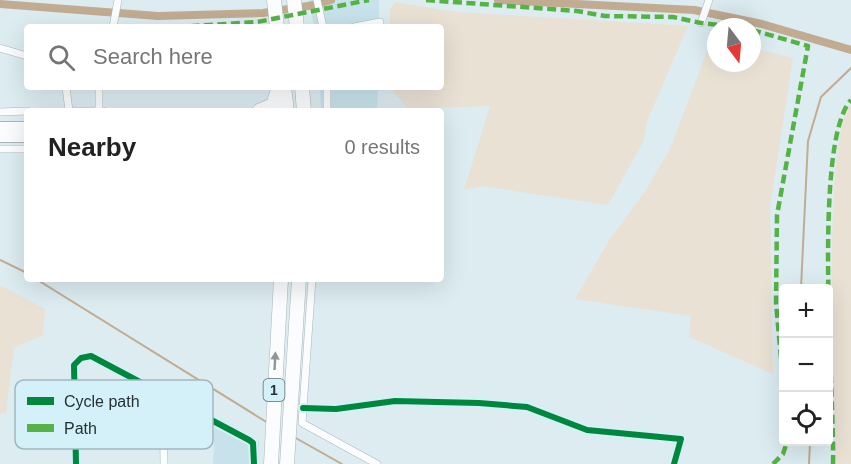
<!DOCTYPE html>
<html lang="en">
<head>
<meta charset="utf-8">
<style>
	body { margin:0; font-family:Arial,sans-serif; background:#f2f2f2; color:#222 }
	.controls { position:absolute; right:18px; bottom:18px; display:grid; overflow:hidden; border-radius:6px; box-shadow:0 6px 24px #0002 }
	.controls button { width:54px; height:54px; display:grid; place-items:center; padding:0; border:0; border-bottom:2px solid #e0e0e0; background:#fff; color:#222; font:30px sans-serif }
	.compass { position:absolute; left:707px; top:18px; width:54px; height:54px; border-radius:50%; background:#fff; box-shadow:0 6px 24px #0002; rotate:164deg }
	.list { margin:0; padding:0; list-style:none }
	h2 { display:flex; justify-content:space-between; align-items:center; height:78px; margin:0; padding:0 24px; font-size:26px }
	h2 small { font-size:20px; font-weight:400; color:#767676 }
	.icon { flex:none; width:33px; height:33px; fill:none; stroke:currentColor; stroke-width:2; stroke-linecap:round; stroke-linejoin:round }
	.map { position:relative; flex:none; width:851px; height:464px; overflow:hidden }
	.search { position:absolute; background:#fff; box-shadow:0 6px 24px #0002; left:24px; top:24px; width:420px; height:66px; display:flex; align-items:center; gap:15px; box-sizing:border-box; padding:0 21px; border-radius:6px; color:#767676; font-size:22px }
	.panel { position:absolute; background:#fff; box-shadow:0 6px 24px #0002; left:24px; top:108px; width:420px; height:174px; border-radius:6px }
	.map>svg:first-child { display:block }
	.built { fill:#c7e2ea }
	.green { fill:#e9e1d4 }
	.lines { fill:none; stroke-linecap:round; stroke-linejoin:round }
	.stream { stroke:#c1ac92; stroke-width:2 }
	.canal { stroke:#c1ac92; stroke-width:8 }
	.street-casing { stroke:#abb7bb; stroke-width:8 }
	.secondary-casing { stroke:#abb7bb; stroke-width:12 }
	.highway-casing { stroke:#abb7bb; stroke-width:15 }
	.street { stroke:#fafcfd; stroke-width:7 }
	.secondary { stroke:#fafcfd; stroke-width:10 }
	.highway { stroke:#fafcfd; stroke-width:14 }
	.quiet { stroke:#55b246; stroke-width:4.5; stroke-dasharray:9 4.5; stroke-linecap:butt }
	.cycleway-casing { stroke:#d4f0f9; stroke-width:10 }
	.cycleway { stroke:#00873e; stroke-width:6 }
	.oneway { fill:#909698 }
	.labels { text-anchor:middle; stroke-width:4.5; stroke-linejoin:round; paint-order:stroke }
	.shield { fill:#d4f0f9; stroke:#5a6a6e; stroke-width:1.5 }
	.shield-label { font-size:14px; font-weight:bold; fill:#253033 }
	.key { fill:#d4f0f9; stroke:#a0b6be; stroke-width:1.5 }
	.key-label { font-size:16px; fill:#253033 }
</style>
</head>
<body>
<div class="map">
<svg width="851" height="464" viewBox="0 0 851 464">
	<rect width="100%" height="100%" fill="#dcecf1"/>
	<!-- built -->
	<path class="built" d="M309,0H379V27H314Z
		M320,87H378L377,111H321Z
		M215,416L259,441L258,464H213Z"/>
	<!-- green -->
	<path class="green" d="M394,2L457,12L688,26L648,119L643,142L608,205L482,186L464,190L490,106L408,109L389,87H441V27H390V10Z
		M712,38L716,39V63H752V48L793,58L770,207L773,374L689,337L691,316L575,299L608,242L646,190L670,149Z
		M851,104V464H836C835,403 821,141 851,104Z
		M0,285L45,309L43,335L14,348L6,413L0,414Z"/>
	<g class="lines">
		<!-- stream -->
		<path class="stream" d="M0,260L27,273
			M36,279L268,423
			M801,288L808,141L821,97L851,68
			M294,437L342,464
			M809,464L810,442"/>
		<!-- canal -->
		<path class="canal" d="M498,0L694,10L762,24L851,50
			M0,4L158,16L263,13L314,5L331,0"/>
		<!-- street casing -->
		<g class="street-casing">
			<path id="street" d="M317,0L323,27
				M701,23L709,0
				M113,27L118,0
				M354,27L380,22
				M0,48L27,56
				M66,87L69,111
				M99,87V110
				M327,87V111
				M73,111H103
				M0,112L27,111
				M0,149H27
				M312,279L302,423L377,464
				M163,394L164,464
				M303,408L336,409L395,401L479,403L527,407L587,430L681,439L674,464
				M76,464L74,365L81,358L91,356L249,440L253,443L254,464"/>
		</g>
		<!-- secondary casing -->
		<g class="secondary-casing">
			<path id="secondary" d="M0,127H27
				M0,137H27"/>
		</g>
		<!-- highway casing -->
		<g class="highway-casing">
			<path id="highway" d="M274,0L277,27
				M294,0L297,27
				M284,87L287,111
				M302,87L304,111
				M259,111L273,105L279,87
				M271,464L281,279
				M287,464L299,279"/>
		</g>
		<!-- street -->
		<use href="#street" class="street"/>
		<!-- secondary -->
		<use href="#secondary" class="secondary"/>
		<!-- highway -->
		<use href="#highway" class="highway"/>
		<!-- quiet -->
		<path class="quiet" d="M426,0L577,11L605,16L673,17L701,23L737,27
			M113,27H133
			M177,27L257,22L369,0
			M752,30L808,46L777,215L776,303L784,391
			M773,464L783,454L787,442
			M833,464C835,395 812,143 851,100"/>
		<!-- cycleway casing -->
		<g class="cycleway-casing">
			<path id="cycleway" d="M303,408L336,409L395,401L479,403L527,407L587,430L681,439L674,464
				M76,464L74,365L81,358L91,356L249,440L253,443L254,464"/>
		</g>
		<!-- cycleway -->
		<use href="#cycleway" class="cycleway"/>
	</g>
	<!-- one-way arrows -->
	<defs><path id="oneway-solid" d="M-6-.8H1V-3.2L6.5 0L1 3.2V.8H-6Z" transform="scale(1.5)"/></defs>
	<use class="oneway" href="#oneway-solid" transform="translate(275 361) rotate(-87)"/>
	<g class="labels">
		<!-- shield labels -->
		<rect class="shield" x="263.5" y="379" width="21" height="22" rx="4.5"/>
		<g class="shield-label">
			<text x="274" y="395">1</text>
		</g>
	</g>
	<!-- legend -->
	<rect x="15" y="380" width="198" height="69" rx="9" class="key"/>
	<rect x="27" y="397" width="27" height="8" fill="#00873e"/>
	<rect x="27" y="424" width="27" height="8" fill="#55b246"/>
	<g class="key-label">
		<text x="64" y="407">Cycle path</text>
		<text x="64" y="434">Path</text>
	</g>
</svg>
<div class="controls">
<button>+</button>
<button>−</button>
<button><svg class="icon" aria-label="locate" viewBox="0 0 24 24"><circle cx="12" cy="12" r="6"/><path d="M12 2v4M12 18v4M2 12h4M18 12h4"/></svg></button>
</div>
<svg class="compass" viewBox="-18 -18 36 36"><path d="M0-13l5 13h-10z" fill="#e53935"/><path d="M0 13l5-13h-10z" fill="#767676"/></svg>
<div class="search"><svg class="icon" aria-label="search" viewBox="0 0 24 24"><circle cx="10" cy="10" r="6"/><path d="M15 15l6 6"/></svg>Search here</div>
<section class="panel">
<h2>Nearby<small>0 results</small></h2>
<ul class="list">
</ul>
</section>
</div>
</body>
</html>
